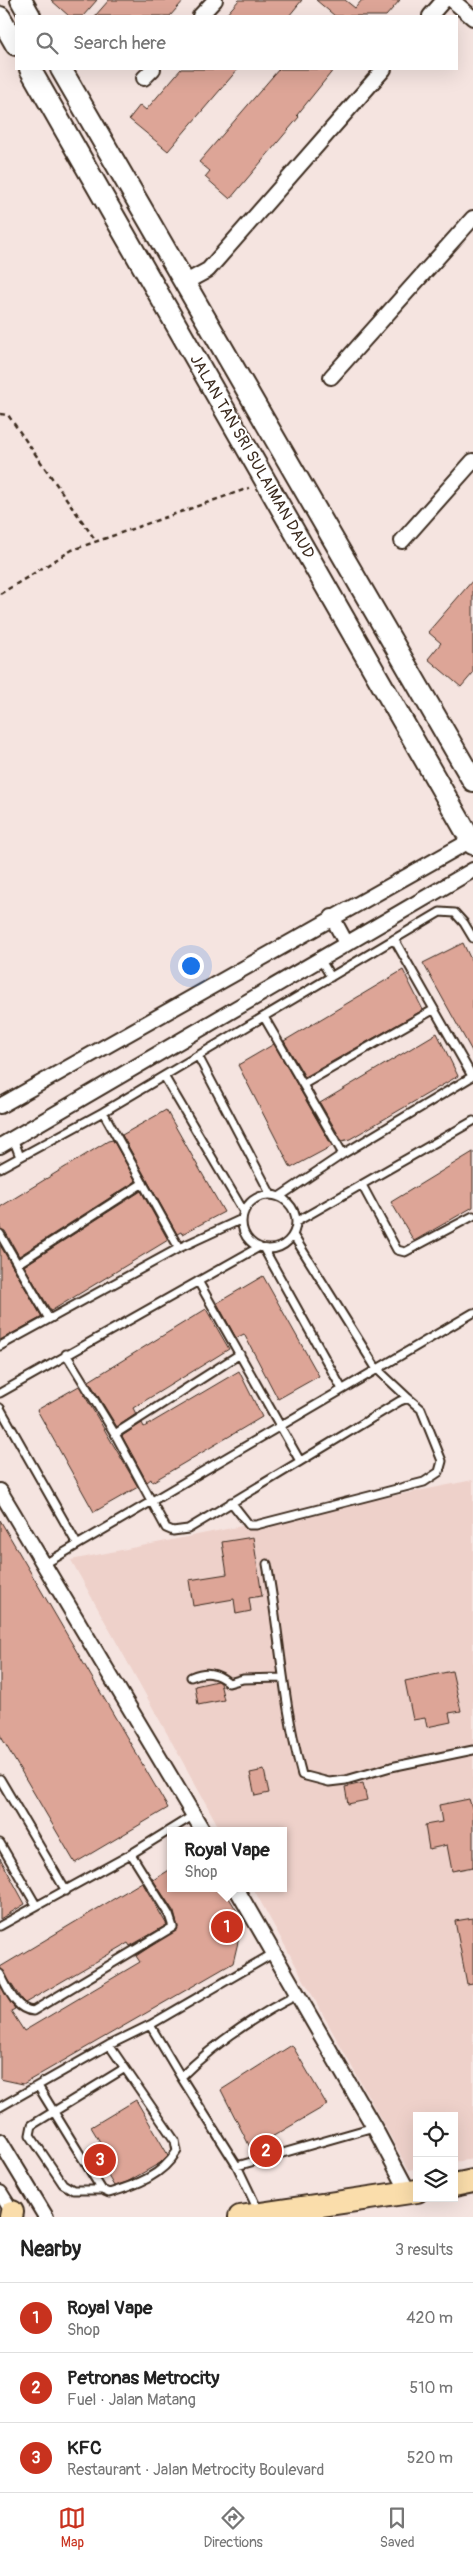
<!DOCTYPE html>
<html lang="en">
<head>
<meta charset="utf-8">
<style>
	body { margin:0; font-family:Pangolin,sans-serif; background:#f2f2f2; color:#222 }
	.controls { position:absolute; right:15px; bottom:15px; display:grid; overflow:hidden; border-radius:0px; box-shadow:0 5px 20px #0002 }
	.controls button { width:45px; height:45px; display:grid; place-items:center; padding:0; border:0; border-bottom:1px solid #e0e0e0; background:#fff; color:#222; font:25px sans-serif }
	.you { position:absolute; left:190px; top:965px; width:18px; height:18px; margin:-12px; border:4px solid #fff; border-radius:50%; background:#1a73e8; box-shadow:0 0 0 8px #1a73e833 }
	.badge { display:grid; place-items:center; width:32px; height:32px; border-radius:50%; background:#c8321e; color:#fff; font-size:16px; font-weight:700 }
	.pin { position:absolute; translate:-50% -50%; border:2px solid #fff; box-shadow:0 1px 5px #0006 }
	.popup { position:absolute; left:167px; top:1827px; width:120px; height:65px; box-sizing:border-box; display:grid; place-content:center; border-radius:0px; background:#fff; filter:drop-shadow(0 1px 4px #0005); font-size:16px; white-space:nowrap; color:#767676 }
	.popup b { font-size:19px; color:#222 }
	.popup::after { content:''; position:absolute; left:50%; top:100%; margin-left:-10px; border:10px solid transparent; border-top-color:#fff }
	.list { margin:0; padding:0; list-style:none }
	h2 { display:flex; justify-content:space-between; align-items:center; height:65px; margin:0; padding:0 20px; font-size:21px }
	h2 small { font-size:16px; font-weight:400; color:#767676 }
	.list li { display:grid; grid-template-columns:32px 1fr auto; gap:15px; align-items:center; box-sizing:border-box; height:70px; padding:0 20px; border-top:1px solid #e0e0e0 }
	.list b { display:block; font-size:19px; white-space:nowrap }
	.list p { margin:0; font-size:16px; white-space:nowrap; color:#767676 }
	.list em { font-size:16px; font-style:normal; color:#767676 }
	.icon { flex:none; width:28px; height:28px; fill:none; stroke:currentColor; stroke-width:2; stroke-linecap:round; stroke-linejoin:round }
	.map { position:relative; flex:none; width:473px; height:2217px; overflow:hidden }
	.search { position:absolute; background:#fff; box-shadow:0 5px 20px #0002; left:15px; right:15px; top:15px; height:55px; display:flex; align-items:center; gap:12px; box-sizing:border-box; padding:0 18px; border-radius:0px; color:#767676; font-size:19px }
	.sheet { height:275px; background:#fff }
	nav { display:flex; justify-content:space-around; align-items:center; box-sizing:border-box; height:70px; border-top:1px solid #e0e0e0; background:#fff; font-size:14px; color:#767676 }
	nav a { display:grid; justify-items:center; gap:2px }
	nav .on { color:#c8321e }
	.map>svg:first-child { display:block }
	.built { fill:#eed1ca }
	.building { fill:#dda597; stroke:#3b2a1e }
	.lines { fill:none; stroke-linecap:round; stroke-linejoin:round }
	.lane-casing { stroke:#3b2a1e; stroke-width:11 }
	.street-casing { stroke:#3b2a1e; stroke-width:18 }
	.secondary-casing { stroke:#3b2a1e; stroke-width:24 }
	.primary-casing { stroke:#3b2a1e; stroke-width:26 }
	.path { stroke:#3b2a1e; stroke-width:2.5; stroke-dasharray:5 4; stroke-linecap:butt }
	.lane { stroke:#fff; stroke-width:7 }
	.street { stroke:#fff; stroke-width:14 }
	.secondary { stroke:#fff; stroke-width:20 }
	.primary { stroke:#faddab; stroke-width:22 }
	.labels { text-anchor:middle; stroke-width:4; stroke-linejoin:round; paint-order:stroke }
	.street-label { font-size:16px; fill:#3b2a1e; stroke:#fff }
</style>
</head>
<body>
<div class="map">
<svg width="473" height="2217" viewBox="0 0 473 2217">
	<rect width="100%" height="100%" fill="#f5e4e0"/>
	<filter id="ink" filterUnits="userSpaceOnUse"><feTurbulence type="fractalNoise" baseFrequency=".02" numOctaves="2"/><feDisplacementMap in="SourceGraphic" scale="10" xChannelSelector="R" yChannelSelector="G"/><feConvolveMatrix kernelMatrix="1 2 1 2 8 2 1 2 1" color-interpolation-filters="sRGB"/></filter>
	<g filter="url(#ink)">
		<!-- built -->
		<path class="built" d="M473,1480V2159L454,2162V2116H417V2168L409,2170L253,1888H283V1831H221L71,1560Z"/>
		<!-- building -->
		<path class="building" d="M51,0H97L83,16H69Z
			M109,0H184L170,16H95Z
			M239,0H302L289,16H225Z
			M316,0H345L355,8L362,0H400L386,16H335Z
			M181,69H238L168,151L129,119L140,105L146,110Z
			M279,69H334L297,115L299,117L230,199L205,177L210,171L199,162Z
			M473,580V673L461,687L428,659L441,643L428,632Z
			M463,943L473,964V1053L423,963Z
			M403,970L423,1010L305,1077L284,1041Z
			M437,1033L458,1076L350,1139L342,1141L320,1103Z
			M274,1044L332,1146L291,1168L238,1065Z
			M166,1110L224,1212L182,1234L181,1232L177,1234L122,1135Z
			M113,1140L136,1181L19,1256L5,1231L0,1229V1207L108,1141Z
			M473,1152V1207L414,1241L391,1202Z
			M141,1191L168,1240L51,1311L24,1266Z
			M0,1245L42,1317L0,1340Z
			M263,1276L319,1376L278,1399L244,1334L236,1338L217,1303Z
			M206,1309L229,1349L133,1408L136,1414L117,1427L89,1381Z
			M239,1371L262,1417L152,1482L151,1479L147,1482L122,1436L142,1423L144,1427Z
			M79,1386L138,1487L94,1512L37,1410Z
			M0,1520L168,1808L75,1863L0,1735Z
			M253,1537L262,1596L249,1598L251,1611L236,1614L234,1599L193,1606L189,1580L227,1574L222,1542Z
			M452,1671L461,1711L449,1713L451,1722L427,1727L425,1718L413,1720L405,1681Z
			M217,1681L220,1683L224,1700L198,1705L195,1686Z
			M264,1770L269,1793L255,1796L250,1773Z
			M363,1783L367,1800L348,1804L345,1787Z
			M469,1799L473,1811V1867L452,1871L447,1845L429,1849L425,1825L442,1822L439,1805Z
			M0,1858L25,1904L0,1919Z
			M171,1869V1888H223L243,1921L233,1963L23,2084L0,2079V1985L15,2009L11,2011L24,2031L140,1962L136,1956L178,1928L174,1912L153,1880Z
			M142,1882L167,1925L130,1946L128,1943L25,2003L21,1999L0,1967Z
			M473,1918V1983L467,1984L455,1921Z
			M292,2045L327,2105L251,2149L221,2090Z
			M136,2100L168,2155L160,2163L127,2182L114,2186L104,2169L114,2165L91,2127Z"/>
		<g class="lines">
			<!-- lane casing -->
			<g class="lane-casing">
				<path id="lane" d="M394,939L472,1076
					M320,959L331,977
					M264,1017L343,1154
					M198,1056L271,1195
					M164,1076L244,1212
					M304,1084L433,1010
					M103,1112L179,1248
					M13,1138L20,1157
					M0,1168L103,1112L440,912L455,913L464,923L473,938
					M362,1185L397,1250L405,1252L473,1216
					M242 1222a27 27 0 1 1 54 0a27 27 0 1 1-54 0Z
					M279,1197L343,1154L473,1076
					M296,1222L473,1121
					M0,1234L49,1319
					M293,1235L376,1368L408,1398
					M264,1249L342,1389
					M17,1264L143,1183
					M198,1281L300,1461
					M0,1346L179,1248L242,1219
					M66,1354L115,1434L166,1528L173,1531L188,1529L400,1401L408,1398L421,1409L442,1461L439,1472L424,1482L256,1525H249L231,1502
					M0,1393L259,1247
					M0,1408L77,1544
					M115,1434L240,1354
					M267,1564C280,1634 283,1706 302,1775L329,1782L346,1780L391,1767L473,1750
					M43,1565L473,1313
					M191,1677C206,1671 216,1672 229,1683L243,1679L282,1678
					M0,1779L66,1891
					M0,1843L36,1905
					M0,1926L131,1854L194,1815
					M0,1974C8,1988 15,2010 33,2011L173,1927L169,1915L131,1854
					M150,2025L181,2077
					M38,2086L102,2190L109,2193C136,2185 162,2176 177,2151L175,2141L109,2045
					M0,2107L109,2045L150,2025L274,1953
					M237,2166L374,2127
					M102,2190H73L63,2184L30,2135L32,2125L125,2068
					M258,2210L237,2166L181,2077C215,2043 255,2016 297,1995"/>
			</g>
			<!-- street casing -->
			<g class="street-casing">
				<path id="street" d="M452,0L473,18
					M200,16L215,0
					M430,16L444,0
					M144,78L153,69
					M184,283L208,270L384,69
					M331,377L473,218
					M402,541L473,461
					M332,917L346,943
					M0,1106L473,839
					M0,1146L473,870
					M0,1491L203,1831
					M236,1888L374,2127L409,2193
					M0,2141L46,2217
					M0,2193L15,2217"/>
			</g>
			<!-- secondary casing -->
			<g class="secondary-casing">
				<path id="secondary" d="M21,0L30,16
					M0,17L16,45
					M30,69L473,844
					M61,69L473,781"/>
			</g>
			<!-- primary casing -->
			<g class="primary-casing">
				<path id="primary" d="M454,2185L473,2181
					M11,2217L12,2212
					M240,2217L417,2191"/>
			</g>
			<!-- path -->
			<path class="path" d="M0,414L8,415L96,541
				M0,594L72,550L249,488"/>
			<!-- lane -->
			<use href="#lane" class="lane"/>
			<!-- street -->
			<use href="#street" class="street"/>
			<!-- secondary -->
			<use href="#secondary" class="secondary"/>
			<!-- primary -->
			<use href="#primary" class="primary"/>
		</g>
	</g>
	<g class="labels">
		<!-- street labels -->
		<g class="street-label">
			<text transform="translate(253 456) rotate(60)" y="6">JALAN TAN SRI SULAIMAN DAUD</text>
		</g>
	</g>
</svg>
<div class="controls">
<button><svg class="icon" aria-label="locate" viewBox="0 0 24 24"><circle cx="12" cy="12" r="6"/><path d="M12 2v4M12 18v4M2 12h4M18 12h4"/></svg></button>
<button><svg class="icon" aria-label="layers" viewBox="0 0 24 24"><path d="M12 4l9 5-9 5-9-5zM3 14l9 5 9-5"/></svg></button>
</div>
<div class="you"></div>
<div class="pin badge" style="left:227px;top:1927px">1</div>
<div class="popup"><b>Royal Vape</b>Shop</div>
<div class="pin badge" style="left:266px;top:2151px">2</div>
<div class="pin badge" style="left:100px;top:2160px">3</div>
<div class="search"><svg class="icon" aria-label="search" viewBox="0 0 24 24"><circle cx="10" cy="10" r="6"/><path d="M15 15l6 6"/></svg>Search here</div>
</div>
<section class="sheet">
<h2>Nearby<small>3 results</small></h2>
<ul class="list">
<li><span class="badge">1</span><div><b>Royal Vape</b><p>Shop</p></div><em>420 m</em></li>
<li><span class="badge">2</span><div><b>Petronas Metrocity</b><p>Fuel · Jalan Matang</p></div><em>510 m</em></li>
<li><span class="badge">3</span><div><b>KFC</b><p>Restaurant · Jalan Metrocity Boulevard</p></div><em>520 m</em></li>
</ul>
</section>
<nav>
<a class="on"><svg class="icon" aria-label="map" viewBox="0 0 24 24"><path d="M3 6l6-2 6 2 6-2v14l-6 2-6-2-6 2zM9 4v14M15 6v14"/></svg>Map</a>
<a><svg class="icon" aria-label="directions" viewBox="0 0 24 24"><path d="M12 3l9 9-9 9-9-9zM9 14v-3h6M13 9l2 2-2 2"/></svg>Directions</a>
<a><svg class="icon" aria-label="saved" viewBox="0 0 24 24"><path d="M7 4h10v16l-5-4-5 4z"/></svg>Saved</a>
</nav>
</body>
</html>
